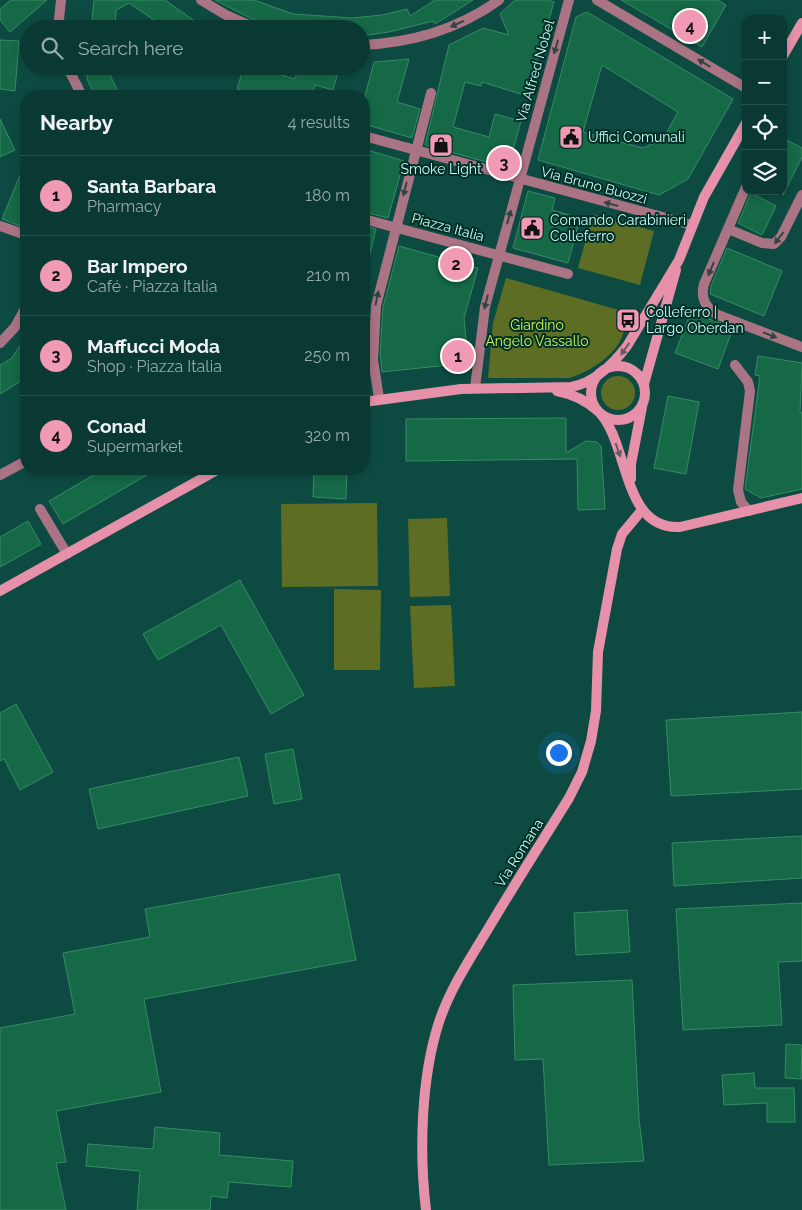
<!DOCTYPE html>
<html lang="en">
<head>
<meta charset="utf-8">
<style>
	body { margin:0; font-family:Raleway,sans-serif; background:#133f3a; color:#f1f3f6 }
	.controls { position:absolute; right:15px; top:15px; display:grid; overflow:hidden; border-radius:10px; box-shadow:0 2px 8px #0003 }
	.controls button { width:45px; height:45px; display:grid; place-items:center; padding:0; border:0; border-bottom:1px solid #2a524d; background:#0a3832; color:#f1f3f6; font:25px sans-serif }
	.you { position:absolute; left:558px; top:752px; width:18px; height:18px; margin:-12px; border:4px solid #fff; border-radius:50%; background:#1a73e8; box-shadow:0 0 0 8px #1a73e833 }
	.badge { display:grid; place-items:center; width:32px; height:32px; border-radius:50%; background:#f19ab4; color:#111; font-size:16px; font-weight:700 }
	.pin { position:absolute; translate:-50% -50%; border:2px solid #fff; box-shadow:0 1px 5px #0006 }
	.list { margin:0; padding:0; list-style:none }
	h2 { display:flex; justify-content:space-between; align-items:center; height:65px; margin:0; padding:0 20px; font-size:21px }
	h2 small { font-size:16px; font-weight:400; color:#99acac }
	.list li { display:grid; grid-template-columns:32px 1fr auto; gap:15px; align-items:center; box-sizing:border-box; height:80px; padding:0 20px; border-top:1px solid #2a524d }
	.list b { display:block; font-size:19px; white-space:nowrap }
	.list p { margin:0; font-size:16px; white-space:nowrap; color:#99acac }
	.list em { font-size:16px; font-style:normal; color:#99acac }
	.icon { flex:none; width:28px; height:28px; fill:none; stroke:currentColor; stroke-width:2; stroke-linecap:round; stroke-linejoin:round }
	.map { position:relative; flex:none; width:802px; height:1210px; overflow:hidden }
	.search { position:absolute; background:#0a3832; box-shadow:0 2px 8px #0003; left:20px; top:20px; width:350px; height:55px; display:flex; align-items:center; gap:12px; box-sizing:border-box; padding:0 18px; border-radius:28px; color:#99acac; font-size:19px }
	.panel { position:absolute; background:#0a3832; box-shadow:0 2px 8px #0003; left:20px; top:90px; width:350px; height:385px; border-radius:20px }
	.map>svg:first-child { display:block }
	.green { fill:#5d6e24 }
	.building { fill:#156947; stroke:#368b64; fill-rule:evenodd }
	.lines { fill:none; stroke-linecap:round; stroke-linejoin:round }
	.street { stroke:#ab7484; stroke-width:10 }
	.secondary { stroke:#e690aa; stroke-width:10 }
	.oneway { fill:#344 }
	.oneway2 { fill:#675b62 }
	.labels { text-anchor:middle; stroke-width:4; stroke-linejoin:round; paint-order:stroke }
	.street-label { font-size:14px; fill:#cafaf0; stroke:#002f28 }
	.poi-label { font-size:14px; fill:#cafaf0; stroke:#002f28; text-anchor:start }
	.park-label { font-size:14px; fill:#d1f450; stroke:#002f28 }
</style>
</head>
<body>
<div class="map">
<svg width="802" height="1210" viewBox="0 0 802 1210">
	<rect width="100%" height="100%" fill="#0d4b42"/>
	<!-- green -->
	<path class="green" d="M593,214L654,231L640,285L578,268Z
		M506,278L629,313C626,321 625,331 621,339C614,356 586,374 569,378H488L493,323Z
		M601 393a17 17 0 1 1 34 0a17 17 0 1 1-34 0Z
		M377,503L378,586L282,587L281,504Z
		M447,518L450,596L410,597L408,519Z
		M334,589L381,590L380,670H334Z
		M451,605L455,686L414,688L410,606Z"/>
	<!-- building -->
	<path class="building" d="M11,0H47L10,32L0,20V9Z
		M94,0H165L206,29H167L129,3L116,10L115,29H91Z
		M215,0H254L293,14L352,18L382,15L407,9L410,16L435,0H473L435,24L433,21L389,32L361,36V29H281L252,19Z
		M515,0H547L554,2L527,96L482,82L481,86L465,82L453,127L489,137L495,114L521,121L508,168L425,145L449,45L483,28L509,35L500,14Z
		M621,0H718L726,5L702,47Z
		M587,12L733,99L688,179L659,195L538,160L576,17ZM602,65L678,112L663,139L643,148L583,132Z
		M0,40L19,41L15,91L0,89Z
		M409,59L397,102L420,109L412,138L364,124V100L374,62Z
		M88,66H111L110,75L120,96H95L87,79Z
		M244,66H265L264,70L295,79L299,66H340L333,90L315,85L312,96H263L237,89Z
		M0,119L15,150L0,157Z
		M783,138L802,148V157L783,195Z
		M364,149L404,161L388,218L364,212Z
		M26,161V211L20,226L2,219Z
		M528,191L555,198L552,210L580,218L568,263L513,248Z
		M751,193L776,206L762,235L738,223Z
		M364,226L376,229L368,262L364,261Z
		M399,246L478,268L464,318L468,363L382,372L380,354L383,307Z
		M727,248L782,271L764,316L710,294L711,286Z
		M691,312L733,328L718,369L675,353Z
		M26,336V378L0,394V365L12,358Z
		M758,356L802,363L800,412L802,413V489L761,498L745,489L760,376L755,375Z
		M668,396L699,402L686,474L654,468Z
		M566,418V453L586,441L597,442L601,446L605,509L578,510L577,459L406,461V419Z
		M104,469H157L63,524L49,501Z
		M314,469H347L346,499L313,497Z
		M28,521L41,544L0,567V537Z
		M240,580L304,695L271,714L221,625L158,660L143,634Z
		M16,704L53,772L20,790L4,759L0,761V713Z
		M802,712V789L671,796L666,720Z
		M293,749L302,799L274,804L265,754Z
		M239,757L248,796L98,829L89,789Z
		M802,836V878L674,886L672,843Z
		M339,874L356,960L144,999L161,1092L56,1111L66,1162L56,1163L66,1210H0V1028L75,1014L63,953L150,937L145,909Z
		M802,903V961L778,962L782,1025L683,1030L676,909Z
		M627,910L630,952L576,955L574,913Z
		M632,980L639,1119L644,1161L549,1165L543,1059L515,1060L513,985Z
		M786,1044L802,1045L801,1079L785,1078Z
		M754,1073L755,1088H794L795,1122H767V1103L724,1105L722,1075Z
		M155,1127L220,1133L219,1155L293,1161L291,1187L229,1182L227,1198L211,1196L210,1210H137L140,1171L86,1166L88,1144L153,1149Z"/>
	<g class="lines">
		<!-- street -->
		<path class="street" d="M201,0L226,15L258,29
			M597,0L746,88
			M58,29L61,0
			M361,45C411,43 459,29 499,0
			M67,66L82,96
			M364,136L692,225
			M746,187L704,284C700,299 706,308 718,315L802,347
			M364,219L568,274
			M0,226L26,235
			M728,229L762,243L774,244L781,237L802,195
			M0,343L15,327L26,307
			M735,365L748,382L750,391L738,490L741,502L749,511
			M475,388L485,307L569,0
			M379,398L373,360L376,306L431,93
			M0,475L26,461
			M40,509L67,554"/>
		<!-- secondary -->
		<path class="secondary" d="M783,56L802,23
			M591 393a27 27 0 1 1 54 0a27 27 0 1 1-54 0Z
			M644,384L676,270
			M557,391C572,394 587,401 598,411C630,442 621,530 680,527L802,498
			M364,402L461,389L571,387C594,383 614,363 627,346L679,260L704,197L746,123
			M631,479V464L642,407
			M0,591L219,469
			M426,1210C419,1151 421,1078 439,1022C451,986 472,956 491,924C516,882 543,840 569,798L582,772L591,741L596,711L598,652L617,549L622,534L642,510"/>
	</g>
	<!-- one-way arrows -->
	<defs><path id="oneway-solid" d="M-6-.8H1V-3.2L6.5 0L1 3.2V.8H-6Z" transform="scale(1.25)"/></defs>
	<g class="oneway">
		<use href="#oneway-solid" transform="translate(457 24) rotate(156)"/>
		<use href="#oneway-solid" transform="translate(556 47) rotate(106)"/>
		<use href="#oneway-solid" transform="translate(704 63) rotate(-149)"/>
		<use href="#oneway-solid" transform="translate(405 189) rotate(104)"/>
		<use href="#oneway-solid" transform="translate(611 204) rotate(-165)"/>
		<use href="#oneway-solid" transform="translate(509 217) rotate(-75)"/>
		<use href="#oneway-solid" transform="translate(779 238) rotate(127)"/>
		<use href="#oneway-solid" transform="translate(711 269) rotate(113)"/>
		<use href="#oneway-solid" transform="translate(377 298) rotate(-78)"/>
		<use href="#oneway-solid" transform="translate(486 302) rotate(104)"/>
		<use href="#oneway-solid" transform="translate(770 335) rotate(21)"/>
	</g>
	<g class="oneway2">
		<use href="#oneway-solid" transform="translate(625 349) rotate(125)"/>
		<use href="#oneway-solid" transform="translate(618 450) rotate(71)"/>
	</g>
	<!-- icons -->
	<defs>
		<g id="civic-square" transform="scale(1.25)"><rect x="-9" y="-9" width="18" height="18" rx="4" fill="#f19ab4" stroke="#002f28"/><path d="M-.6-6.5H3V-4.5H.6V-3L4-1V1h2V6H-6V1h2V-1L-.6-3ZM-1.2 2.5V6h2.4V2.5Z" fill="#111"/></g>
		<g id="shop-square" transform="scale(1.25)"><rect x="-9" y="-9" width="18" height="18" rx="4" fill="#f19ab4" stroke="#002f28"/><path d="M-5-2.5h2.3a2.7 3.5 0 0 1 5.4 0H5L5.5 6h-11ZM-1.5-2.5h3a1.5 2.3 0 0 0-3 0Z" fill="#111"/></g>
		<g id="bus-square" transform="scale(1.25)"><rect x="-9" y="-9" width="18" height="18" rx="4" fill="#f19ab4" stroke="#002f28"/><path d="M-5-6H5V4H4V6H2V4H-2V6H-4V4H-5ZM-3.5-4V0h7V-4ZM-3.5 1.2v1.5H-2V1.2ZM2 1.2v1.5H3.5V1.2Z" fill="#111"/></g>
	</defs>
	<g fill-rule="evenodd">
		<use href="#civic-square" x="571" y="137"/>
		<use href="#shop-square" x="441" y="145"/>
		<use href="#civic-square" x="532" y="228"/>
		<use href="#bus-square" x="628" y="320"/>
	</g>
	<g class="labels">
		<!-- street labels -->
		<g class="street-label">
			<text transform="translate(535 71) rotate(-74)" y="5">Via Alfred Nobel</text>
			<text transform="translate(594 185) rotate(15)" y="5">Via Bruno Buozzi</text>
			<text transform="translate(448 227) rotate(15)" y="5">Piazza Italia</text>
			<text transform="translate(519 853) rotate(-58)" y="5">Via Romana</text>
		</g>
		<!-- poi labels -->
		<g class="poi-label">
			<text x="588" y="142">Uffici Comunali</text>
			<text x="441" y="174" text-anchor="middle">Smoke Light</text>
			<text x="550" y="225">Comando Carabinieri<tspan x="550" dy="16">Colleferro</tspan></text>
			<text x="646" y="317">Colleferro |<tspan x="646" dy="16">Largo Oberdan</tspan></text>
		</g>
		<!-- park labels -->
		<g class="park-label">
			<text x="537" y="330">Giardino<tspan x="537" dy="16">Angelo Vassallo</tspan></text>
		</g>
	</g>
</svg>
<div class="controls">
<button>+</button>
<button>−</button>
<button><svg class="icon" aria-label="locate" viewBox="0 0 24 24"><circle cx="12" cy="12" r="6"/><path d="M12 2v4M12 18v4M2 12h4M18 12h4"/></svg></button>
<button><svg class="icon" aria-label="layers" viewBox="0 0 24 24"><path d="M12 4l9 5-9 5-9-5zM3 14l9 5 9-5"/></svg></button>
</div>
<div class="you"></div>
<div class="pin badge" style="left:458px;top:356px">1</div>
<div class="pin badge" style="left:456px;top:264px">2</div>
<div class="pin badge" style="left:504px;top:163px">3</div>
<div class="pin badge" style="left:690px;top:26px">4</div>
<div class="search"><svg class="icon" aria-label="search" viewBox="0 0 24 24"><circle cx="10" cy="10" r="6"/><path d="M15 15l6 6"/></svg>Search here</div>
<section class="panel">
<h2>Nearby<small>4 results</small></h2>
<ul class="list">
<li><span class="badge">1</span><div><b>Santa Barbara</b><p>Pharmacy</p></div><em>180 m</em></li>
<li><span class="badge">2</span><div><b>Bar Impero</b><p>Café · Piazza Italia</p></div><em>210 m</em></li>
<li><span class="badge">3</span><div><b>Maffucci Moda</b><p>Shop · Piazza Italia</p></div><em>250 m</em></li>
<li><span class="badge">4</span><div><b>Conad</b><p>Supermarket</p></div><em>320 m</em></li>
</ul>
</section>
</div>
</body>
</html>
